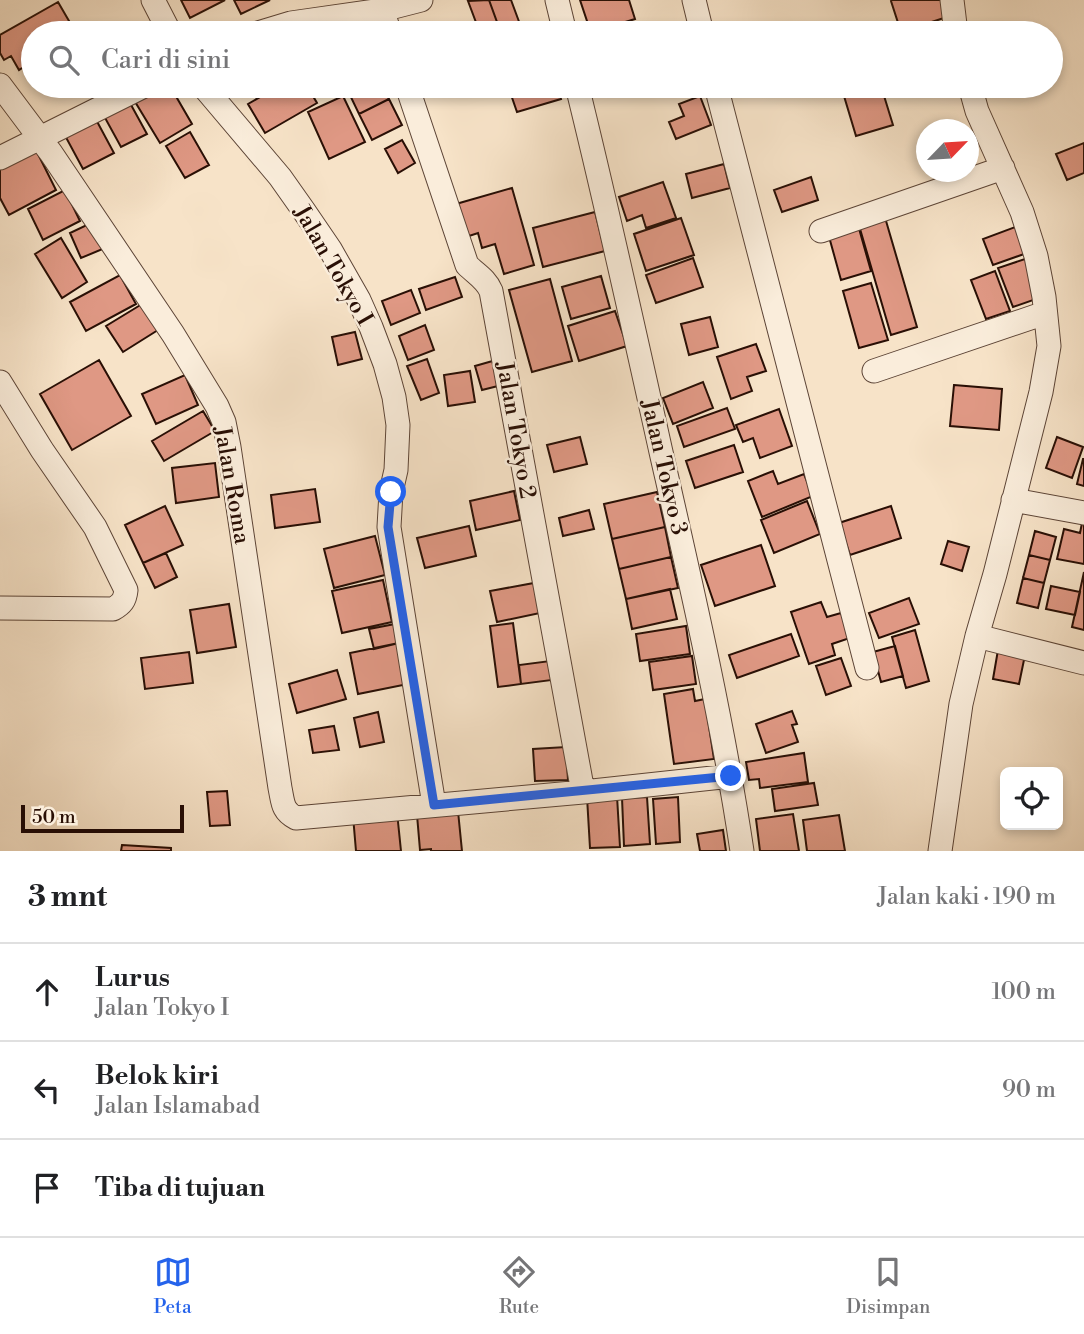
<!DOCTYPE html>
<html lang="id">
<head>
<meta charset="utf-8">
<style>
	body { margin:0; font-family:"Libre Bodoni",serif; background:#f2f2f2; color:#202124 }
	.controls { position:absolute; right:21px; bottom:21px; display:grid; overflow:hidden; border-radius:10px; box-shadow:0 4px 10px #0003 }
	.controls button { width:63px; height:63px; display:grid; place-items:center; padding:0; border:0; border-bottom:2px solid #e0e0e0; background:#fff; color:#202124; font:35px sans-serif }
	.compass { position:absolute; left:916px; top:119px; width:63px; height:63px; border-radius:50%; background:#fff; box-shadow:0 4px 10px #0003; rotate:65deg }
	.scale { position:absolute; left:21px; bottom:18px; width:163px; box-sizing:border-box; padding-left:7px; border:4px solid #290f05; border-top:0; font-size:19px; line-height:24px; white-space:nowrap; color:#290f05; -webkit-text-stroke:5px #faeddb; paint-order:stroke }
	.stop { position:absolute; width:21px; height:21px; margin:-16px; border:5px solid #2563eb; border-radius:50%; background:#fff }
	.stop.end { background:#2563eb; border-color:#fff; box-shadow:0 2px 7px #0008 }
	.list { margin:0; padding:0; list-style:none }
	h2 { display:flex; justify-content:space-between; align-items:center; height:91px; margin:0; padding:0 28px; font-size:30px }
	h2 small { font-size:23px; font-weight:400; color:#757577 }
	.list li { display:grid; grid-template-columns:46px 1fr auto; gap:21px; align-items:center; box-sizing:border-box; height:98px; padding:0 28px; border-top:2px solid #e0e0e0 }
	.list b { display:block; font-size:26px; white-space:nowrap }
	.list p { margin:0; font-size:23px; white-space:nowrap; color:#757577 }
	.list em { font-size:23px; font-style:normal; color:#757577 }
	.icon { flex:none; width:38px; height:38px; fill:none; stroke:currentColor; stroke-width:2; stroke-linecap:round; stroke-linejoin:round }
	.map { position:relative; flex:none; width:1084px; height:851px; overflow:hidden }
	.search { position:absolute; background:#fff; box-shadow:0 4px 10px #0003; left:21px; right:21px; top:21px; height:77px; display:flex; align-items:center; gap:18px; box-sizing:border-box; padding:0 24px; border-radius:38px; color:#757577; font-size:26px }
	.sheet { height:385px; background:#fff }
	nav { display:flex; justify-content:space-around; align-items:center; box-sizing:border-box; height:98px; border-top:2px solid #e0e0e0; background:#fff; font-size:19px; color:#757577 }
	nav a { display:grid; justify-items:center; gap:4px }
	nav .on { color:#2563eb }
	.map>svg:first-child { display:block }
	.building { fill:#df9884; stroke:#290f05; stroke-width:2 }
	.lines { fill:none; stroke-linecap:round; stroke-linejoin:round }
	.minor-casing { stroke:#5c4436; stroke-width:25 }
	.minor { stroke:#faeddb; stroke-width:23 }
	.route { stroke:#2563eb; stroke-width:9 }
	.labels { text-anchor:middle; stroke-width:5; stroke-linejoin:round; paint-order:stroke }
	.street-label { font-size:23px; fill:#290f05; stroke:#faeddb }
</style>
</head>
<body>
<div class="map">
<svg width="1084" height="851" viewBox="0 0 1084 851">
	<rect width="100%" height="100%" fill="#f7e3c8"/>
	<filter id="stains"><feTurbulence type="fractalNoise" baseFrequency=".00286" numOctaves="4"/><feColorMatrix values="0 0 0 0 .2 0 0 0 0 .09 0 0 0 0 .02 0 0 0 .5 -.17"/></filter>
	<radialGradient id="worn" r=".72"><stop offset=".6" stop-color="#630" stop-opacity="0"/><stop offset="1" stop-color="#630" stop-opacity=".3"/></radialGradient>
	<!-- building -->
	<path class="building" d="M181,0H225L190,18Z
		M234,0H270L241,14Z
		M489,0L501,33H480L468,1Z
		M489,0H511L521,27L501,33Z
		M580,0H629L635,19L619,24L621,29L607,33H591Z
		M892,0H945L950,16L901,32L891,1Z
		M58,2L76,33H33V68L30,63L19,70L11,56L4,60L0,53V35Z
		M365,17L370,33H339L337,26Z
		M333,22L336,33H305L304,29Z
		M158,86H170L192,124L160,143L134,100Z
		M279,86H307L317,103L265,133L248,104Z
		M330,86H359L335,97Z
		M359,86H382L389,99L359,114L348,91Z
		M508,86H557L561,99L517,112Z
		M841,86H881L893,125L856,136Z
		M343,96L365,142L329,159L308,112Z
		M700,96L711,125L676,139L669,122L684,116L679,104Z
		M389,99L402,125L372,140L359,114Z
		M130,103L147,134L121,147L104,116Z
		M93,114L114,153L83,169L62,130Z
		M190,132L209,165L185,178L166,146Z
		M402,140L415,163L398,173L385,149Z
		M1084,143V173L1067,180L1056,154Z
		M36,150L56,190L9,215L0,198V169Z
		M724,164L730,188L692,198L686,174Z
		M811,177L818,200L782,212L774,190Z
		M663,182L676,218L646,228L642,215L627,221L619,197Z
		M512,188L534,265L504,274L495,244L482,248L478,233L466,237L456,204Z
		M65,190L80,221L43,240L28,209Z
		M595,212L605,251L543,267L533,228Z
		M884,214L917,327L891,335L858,222Z
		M681,218L694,255L646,271L634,234Z
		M93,222L105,248L81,258L70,233Z
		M858,225L871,271L841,280L828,233Z
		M1018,226L1027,253L993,265L983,239Z
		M61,238L87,282L62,298L35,254Z
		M693,258L703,287L656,303L646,275Z
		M1028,258L1042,297L1013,307L998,268Z
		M995,271L1010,311L986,319L971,280Z
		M120,275L136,304L86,331L70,302Z
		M601,276L610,308L571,319L562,287Z
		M455,277L462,297L426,310L419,289Z
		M550,279L572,361L532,372L509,290Z
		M871,283L888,340L859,348L843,291Z
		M411,290L420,313L391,325L382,301Z
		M142,304L158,330L123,352L106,326Z
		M615,311L627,346L579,361L568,326Z
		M710,317L718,347L689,355L681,324Z
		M425,325L434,350L408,360L399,336Z
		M355,332L362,359L338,365L332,337Z
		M756,344L766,371L747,377L752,391L731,399L717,357Z
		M427,359L439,393L421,400L407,366Z
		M99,360L131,416L72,450L40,394Z
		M496,360L502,385L482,390L475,366Z
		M470,371L475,402L448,406L444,375Z
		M185,375L198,405L156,424L142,394Z
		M703,382L713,408L673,424L663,398Z
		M954,385L1002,389L999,430L950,426Z
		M727,408L735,429L684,447L677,426Z
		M779,409L792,446L760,458L753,438L743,442L736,425Z
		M203,411L215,431L164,461L152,441Z
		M580,437L587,464L554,472L547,445Z
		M1057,437L1083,447L1072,478L1046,468Z
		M734,445L743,472L695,488L686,461Z
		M1083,459H1084V486L1077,484Z
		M215,463L219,497L176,503L172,468Z
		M773,471L778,484L804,474L813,496L762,517L748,481Z
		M315,489L320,522L275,528L271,495Z
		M514,491L520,520L476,530L470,501Z
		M657,492L665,527L612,539L604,504Z
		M807,501L820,534L774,553L761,520Z
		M165,506L183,545L143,563L125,525Z
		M891,506L901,538L850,555L839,523Z
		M589,510L594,529L563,536L559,518Z
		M1082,523H1084V564L1057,559L1064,529L1080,533Z
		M469,526L476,556L425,568L417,538Z
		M665,527L671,557L619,569L612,539Z
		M1035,531L1056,537L1050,560L1029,555Z
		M375,536L385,575L334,588L324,549Z
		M948,541L969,547L962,571L941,564Z
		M761,545L775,586L715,606L701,565Z
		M166,553L177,577L155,588L143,563Z
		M1029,555L1050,560L1044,583L1023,578Z
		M671,557L678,588L626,599L619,569Z
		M1084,572V630L1072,627Z
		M1023,578L1044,583L1038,608L1017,603Z
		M383,580L392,622L342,633L332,591Z
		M534,583L540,613L497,622L490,591Z
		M1051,586L1080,592L1075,615L1046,609Z
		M670,589L677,619L632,629L626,599Z
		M909,598L919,624L879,638L869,613Z
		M821,602L827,617L841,613L850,638L832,644L835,655L809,664L791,612Z
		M229,604L236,647L197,653L190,610Z
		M513,623L521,684L498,687L490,626Z
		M395,624L399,643L374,649L369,629Z
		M686,626L690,654L640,661L636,634Z
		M915,630L929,681L906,688L892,637Z
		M791,634L799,656L737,678L729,655Z
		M399,643L408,684L358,694L350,653Z
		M895,646L903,676L881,682L873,652Z
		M998,650L1025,655L1019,684L993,679Z
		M189,652L193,683L145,689L141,658Z
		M692,656L696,684L653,690L649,662Z
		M841,658L851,686L826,695L816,666Z
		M550,661L552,680L521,684L519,665Z
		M337,670L346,699L297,713L289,684Z
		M693,689L695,701L705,699L714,759L674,764L664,694Z
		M792,711L797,724L792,725L798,742L766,753L756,724Z
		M378,712L384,742L360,747L354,718Z
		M334,726L339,750L313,753L309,730Z
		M566,747L568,780L535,781L533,749Z
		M804,753L808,782L760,788L759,779L749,780L746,762Z
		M814,783L818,805L775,811L772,789Z
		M227,791L230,825L210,826L207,792Z
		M617,796L620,847L590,848L587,797Z
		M647,797L650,844L624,846L622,798Z
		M678,797L680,842L656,844L653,799Z
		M458,811L462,851H431V849L420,850L417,815Z
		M397,812L401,851H356L353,816Z
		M793,814L799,851H760L756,819Z
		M839,815L845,851H807L803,820Z
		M723,830L726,851H700L697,834Z
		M122,845L171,848V851H121Z"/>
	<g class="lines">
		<!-- minor casing -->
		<g class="minor-casing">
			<path id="minor" d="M153,0L170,33
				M557,0L565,33
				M694,0L702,33
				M952,0L956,33
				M382,10L390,33
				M258,33L291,23L382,10L421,0
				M0,85L51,153L173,334L217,406L224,422L229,447L280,788C283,802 282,811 296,818L583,792L731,776
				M203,86L280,177L304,211L330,249L359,300L371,327L385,364L394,397L398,425L396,470L391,492L389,527L434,805
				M407,86L467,265C476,274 486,279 491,291L583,792
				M577,86C607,207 634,330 661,452C691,584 722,717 742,851
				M716,86L867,668
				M0,158L144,86
				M821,231L1003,168
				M874,371L1045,313
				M0,382L42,450L95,527L126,590C125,600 122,604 113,609L0,608
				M1013,500L1084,513
				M977,636L1084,663
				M940,851L961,704L977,636L995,574L1041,392L1049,346L1044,297L1036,256L1022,212L977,111L970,86"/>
		</g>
		<!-- minor -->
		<use href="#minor" class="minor"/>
	</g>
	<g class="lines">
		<!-- route -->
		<path class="route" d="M391,492L388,527L434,805L731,776"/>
	</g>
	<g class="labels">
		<!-- street labels -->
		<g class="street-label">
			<text transform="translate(334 265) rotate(60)" y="8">Jalan Tokyo I</text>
			<text transform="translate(517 430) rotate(80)" y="8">Jalan Tokyo 2</text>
			<text transform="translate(665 467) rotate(77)" y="8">Jalan Tokyo 3</text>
			<text transform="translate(233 485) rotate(80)" y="8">Jalan Roma</text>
		</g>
	</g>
	<rect width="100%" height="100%" filter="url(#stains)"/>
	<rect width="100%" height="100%" fill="url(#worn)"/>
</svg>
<div class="controls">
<button><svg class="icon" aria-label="locate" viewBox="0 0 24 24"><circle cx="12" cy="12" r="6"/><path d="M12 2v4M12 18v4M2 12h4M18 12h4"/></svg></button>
</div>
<svg class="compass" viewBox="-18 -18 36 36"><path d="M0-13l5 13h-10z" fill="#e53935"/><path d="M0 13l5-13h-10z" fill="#757577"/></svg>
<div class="scale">50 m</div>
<div class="stop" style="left:391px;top:492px"></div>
<div class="stop end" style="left:731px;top:776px"></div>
<div class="search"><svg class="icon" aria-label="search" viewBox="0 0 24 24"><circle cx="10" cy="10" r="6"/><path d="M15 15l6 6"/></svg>Cari di sini</div>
</div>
<section class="sheet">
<h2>3 mnt<small>Jalan kaki · 190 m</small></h2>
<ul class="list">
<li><svg class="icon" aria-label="ahead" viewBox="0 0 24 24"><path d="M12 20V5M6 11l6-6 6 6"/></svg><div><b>Lurus</b><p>Jalan Tokyo I</p></div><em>100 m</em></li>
<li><svg class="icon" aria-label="left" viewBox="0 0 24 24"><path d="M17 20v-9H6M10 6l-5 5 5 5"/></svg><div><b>Belok kiri</b><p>Jalan Islamabad</p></div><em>90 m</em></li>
<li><svg class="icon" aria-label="arrive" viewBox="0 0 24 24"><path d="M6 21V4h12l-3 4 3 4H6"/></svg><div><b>Tiba di tujuan</b></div></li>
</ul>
</section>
<nav>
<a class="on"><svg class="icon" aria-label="map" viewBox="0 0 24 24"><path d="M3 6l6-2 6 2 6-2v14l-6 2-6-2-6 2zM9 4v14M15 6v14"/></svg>Peta</a>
<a><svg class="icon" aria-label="directions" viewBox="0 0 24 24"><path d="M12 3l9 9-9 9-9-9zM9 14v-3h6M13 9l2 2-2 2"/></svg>Rute</a>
<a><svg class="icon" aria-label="saved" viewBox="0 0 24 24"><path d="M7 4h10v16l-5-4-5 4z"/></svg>Disimpan</a>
</nav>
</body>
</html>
